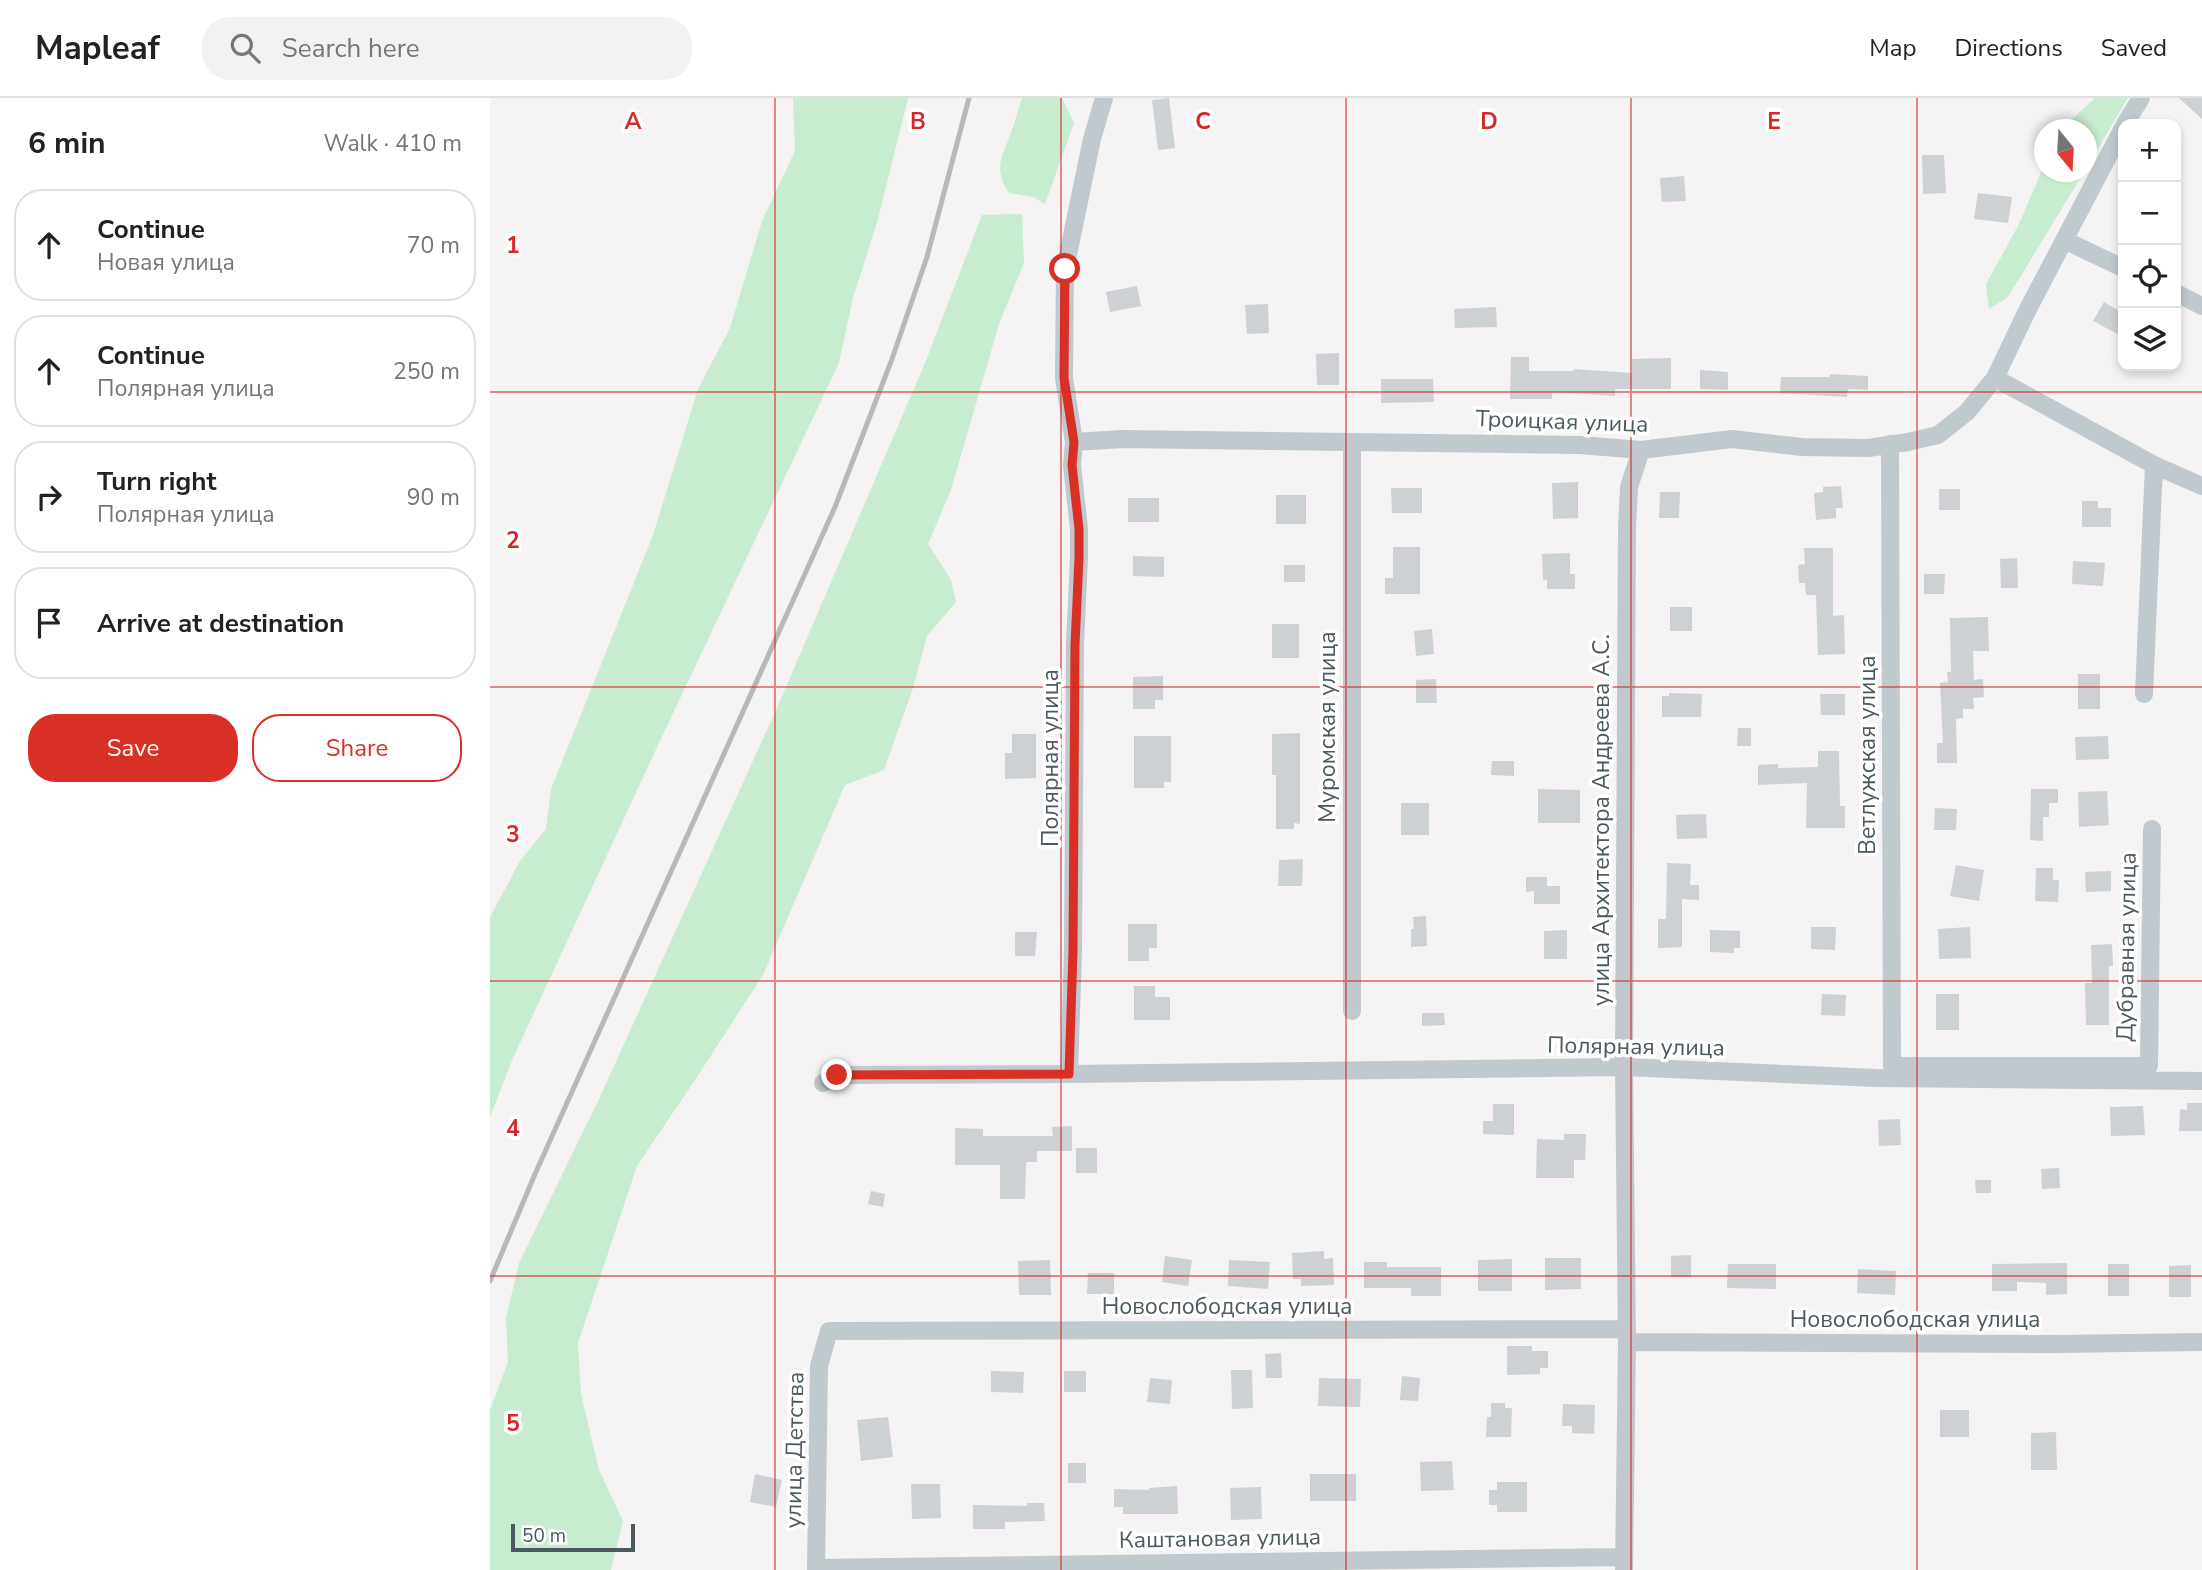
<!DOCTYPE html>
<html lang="en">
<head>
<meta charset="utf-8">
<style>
	body { margin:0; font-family:"Nunito Sans",sans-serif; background:#f2f2f2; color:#222 }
	.controls { position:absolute; right:21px; top:21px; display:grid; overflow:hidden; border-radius:14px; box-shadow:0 4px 10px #0003 }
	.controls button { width:63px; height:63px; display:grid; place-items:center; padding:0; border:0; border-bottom:2px solid #e0e0e0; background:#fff; color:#222; font:35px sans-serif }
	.compass { position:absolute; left:1544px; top:21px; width:63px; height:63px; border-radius:50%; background:#fff; box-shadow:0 4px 10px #0003; rotate:162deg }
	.scale { position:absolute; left:21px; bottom:18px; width:124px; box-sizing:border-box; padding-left:7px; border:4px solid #4c595e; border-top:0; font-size:19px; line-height:24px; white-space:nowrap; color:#4c595e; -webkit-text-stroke:5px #fff; paint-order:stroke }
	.stop { position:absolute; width:21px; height:21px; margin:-16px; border:5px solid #d93025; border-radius:50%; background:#fff }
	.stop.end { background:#d93025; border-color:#fff; box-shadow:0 2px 7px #0008 }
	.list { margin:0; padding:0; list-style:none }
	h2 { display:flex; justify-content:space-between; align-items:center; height:91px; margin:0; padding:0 28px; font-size:30px }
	h2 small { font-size:23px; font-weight:400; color:#767676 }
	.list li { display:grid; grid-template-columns:46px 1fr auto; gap:21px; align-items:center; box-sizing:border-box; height:112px; margin:0 14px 14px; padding:0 14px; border:2px solid #e0e0e0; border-radius:28px }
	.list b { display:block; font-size:26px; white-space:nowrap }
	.list p { margin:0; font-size:23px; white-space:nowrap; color:#767676 }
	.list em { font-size:23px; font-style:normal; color:#767676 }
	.actions { display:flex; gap:14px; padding:21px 28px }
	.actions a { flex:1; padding:16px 0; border:2px solid #d93025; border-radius:28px; text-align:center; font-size:24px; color:#d93025 }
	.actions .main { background:#d93025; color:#fff }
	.icon { flex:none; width:38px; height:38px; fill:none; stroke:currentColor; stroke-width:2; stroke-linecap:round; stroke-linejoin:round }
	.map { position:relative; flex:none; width:1712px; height:1472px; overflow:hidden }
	header { display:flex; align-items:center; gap:42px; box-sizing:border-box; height:98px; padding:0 35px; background:#fff; border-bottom:2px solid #e0e0e0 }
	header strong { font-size:33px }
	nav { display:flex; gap:38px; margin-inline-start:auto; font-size:24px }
	.search { width:490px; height:63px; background:#f2f2f2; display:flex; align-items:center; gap:18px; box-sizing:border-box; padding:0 24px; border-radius:28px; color:#767676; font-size:26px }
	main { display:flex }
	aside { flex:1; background:#fff }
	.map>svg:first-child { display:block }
	.green { fill:#c8ecd0 }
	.building { fill:#cdd1d4 }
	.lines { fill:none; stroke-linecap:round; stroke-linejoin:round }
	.street { stroke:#c0c9cd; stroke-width:18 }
	.rail { stroke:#b6b9bc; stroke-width:5 }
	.route { stroke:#d93025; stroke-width:9 }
	.grid { fill:none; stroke:#d62828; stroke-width:2; stroke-opacity:0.55 }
	.labels { text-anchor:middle; stroke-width:7; stroke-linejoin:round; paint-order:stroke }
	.street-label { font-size:23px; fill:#4c595e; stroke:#fff }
	.grid-label { font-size:23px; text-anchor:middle; font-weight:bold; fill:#d62828; stroke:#fff; stroke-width:7; stroke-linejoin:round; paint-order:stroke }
</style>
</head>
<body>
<header>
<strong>Mapleaf</strong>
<div class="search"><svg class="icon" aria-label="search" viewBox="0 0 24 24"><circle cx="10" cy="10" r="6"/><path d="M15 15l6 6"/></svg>Search here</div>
<nav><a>Map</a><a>Directions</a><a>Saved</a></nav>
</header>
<main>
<aside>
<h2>6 min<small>Walk · 410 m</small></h2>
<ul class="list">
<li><svg class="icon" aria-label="ahead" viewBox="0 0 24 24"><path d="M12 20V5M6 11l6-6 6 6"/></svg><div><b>Continue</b><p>Новая улица</p></div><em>70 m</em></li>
<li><svg class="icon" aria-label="ahead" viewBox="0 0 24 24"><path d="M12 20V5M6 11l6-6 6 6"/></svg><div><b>Continue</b><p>Полярная улица</p></div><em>250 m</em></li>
<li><svg class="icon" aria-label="right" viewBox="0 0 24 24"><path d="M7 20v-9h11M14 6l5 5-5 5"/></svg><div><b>Turn right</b><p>Полярная улица</p></div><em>90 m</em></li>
<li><svg class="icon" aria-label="arrive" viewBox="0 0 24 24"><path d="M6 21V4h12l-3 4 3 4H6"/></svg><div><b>Arrive at destination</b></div></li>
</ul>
<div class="actions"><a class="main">Save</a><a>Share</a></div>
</aside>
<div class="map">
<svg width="1712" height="1472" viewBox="0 0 1712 1472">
	<rect width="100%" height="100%" fill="#f5f3f3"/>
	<!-- green -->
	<path class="green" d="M303,0H418L388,121L363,200L349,265L168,647L23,960L0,1019V819L30,763L56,731L61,691L163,437L208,291L240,230L272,123L305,53Z
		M532,0H572L584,25L555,106L543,99L519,95C502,69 513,58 522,32C526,22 528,11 532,0Z
		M1605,0H1638L1597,69L1596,32L1575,31L1579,24Z
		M1554,68V74H1594L1518,199L1499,211L1496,186L1528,128Z
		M532,116L534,165L509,226L461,392L438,446L461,482L466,504L437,538L423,590L394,672L355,687L273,877L205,982L147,1068L88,1245L91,1296L109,1372L133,1423L121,1472H0V1312L18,1264L16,1220L29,1165L109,1001L287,610L435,265L492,117Z"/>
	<!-- building -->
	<path class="building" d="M679,0L685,50L668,52L662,2Z
		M1689,0H1712V21Z
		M1432,57H1454L1456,95L1433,96Z
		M1194,78L1196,103L1172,104L1170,80Z
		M1488,95L1522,99L1518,125L1484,121Z
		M647,188L651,208L620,214L616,194Z
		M1614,204L1633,215V239L1603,223Z
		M778,206L779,235L757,236L755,207Z
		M1006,209L1007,229L965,230L964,211Z
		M849,255V287H827L826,256Z
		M1021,259H1039V273H1083L1084,271L1142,275V261L1181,260V291H1125V298L1062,294V301H1020Z
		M1210,272L1238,274V292L1210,291Z
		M1340,276L1378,278V292L1358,291L1357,299L1290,295L1291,279H1340Z
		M891,281H943L944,304L891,305Z
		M1088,384V420L1063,421L1062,385Z
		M1351,388L1353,410H1346V420L1326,422L1324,395L1333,394V389Z
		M901,390H932V415H902Z
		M1449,391H1470V412H1449Z
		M1170,394H1190L1189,420H1169Z
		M786,397H816V426H786Z
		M638,400H669V424H638Z
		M1592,403H1608V410H1621V429H1592Z
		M903,449H930V496H895V480H903Z
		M1314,450H1343V518L1354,517L1355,556L1328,557L1326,497H1316L1315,485H1309L1308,467L1315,466Z
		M1080,455V476H1085V491H1057V482H1053L1052,456Z
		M643,458L674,459V479L643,478Z
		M1527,460L1528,490H1511L1510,461Z
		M1583,463L1615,465L1613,488L1582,486Z
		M794,467H815V484H794Z
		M1434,476H1455L1454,496H1434Z
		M1180,509H1202V533H1180Z
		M1498,519L1499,553H1483L1484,582L1493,581L1494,599L1483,600L1484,611H1473V620L1466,621L1467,665H1447V645H1453L1450,585L1458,584L1457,574H1461L1460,520Z
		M782,526H809V560H782Z
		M942,531L944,556L926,558L924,533Z
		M1588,576H1610V611H1588Z
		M673,578V602H665V611H643V579Z
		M946,581L947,605H926V582Z
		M1179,595L1212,596L1211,619H1172V598H1179Z
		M1330,596H1355V617H1331Z
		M1248,630H1261V648H1247Z
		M810,635V726L804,725V731H786V677H782V636Z
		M522,636H546V680L515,681V655H522Z
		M644,638H681V684H674V690H644Z
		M1618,638L1619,661L1586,662L1585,639Z
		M1328,653H1349L1350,708H1355V730H1316L1317,685L1268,687V667L1288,666V670L1328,669Z
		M1002,663H1024V678L1001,677Z
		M1048,691L1090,692V725H1048Z
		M1541,691H1568V705H1559V719H1553V743L1540,742Z
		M1617,693L1619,727L1589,729L1588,694Z
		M911,705H939V737H911Z
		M1445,710L1467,711L1466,732H1444Z
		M1216,716L1217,740L1187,741L1186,717Z
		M813,761L812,788H788L789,762Z
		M1177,765L1201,766L1200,787H1209V802L1192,801V849L1168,850V821H1176Z
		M1466,767L1494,772L1489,803L1460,798Z
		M1546,770H1563V782H1569L1568,804L1545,803Z
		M1621,773V793L1596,794L1595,774Z
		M1036,779H1057V788H1070V806H1044V793L1036,794Z
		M936,818L937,848L921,849V831H924L923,819Z
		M638,826H667V850H659V863H638Z
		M1321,829H1346L1345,852L1321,851Z
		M1480,829L1481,860L1449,861L1448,831Z
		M1077,832V861H1054V833Z
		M1220,832L1250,833V850H1244V855L1220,854Z
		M525,834H547L545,858H525Z
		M1622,846L1623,868H1619V927H1596L1595,885H1602L1601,847Z
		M644,888H665V899H680V922H644Z
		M1332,896L1356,897L1355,918L1331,917Z
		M1446,896H1469V932H1446Z
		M932,915H954L955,927L932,928Z
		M1697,1005H1712V1033H1689L1690,1011L1697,1012Z
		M1003,1006H1024V1037L993,1036V1023H1003Z
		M1653,1008L1655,1037L1621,1038L1620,1009Z
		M1410,1021L1411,1047L1389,1048L1388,1022Z
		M582,1028V1053H547V1064H536L535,1101H510V1067H465V1030L493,1031V1038H563L562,1029Z
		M1074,1036H1096L1095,1062H1084V1080H1046L1047,1041L1074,1042Z
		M586,1050H607V1075H586Z
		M1569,1070L1570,1090L1552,1091L1551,1071Z
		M1485,1082H1501V1095H1486Z
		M381,1093L395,1096L393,1109L378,1106Z
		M834,1153V1161L843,1160L844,1187L811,1188V1181H803L802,1155Z
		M1201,1157V1179H1181V1158Z
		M675,1158L702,1162L698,1188L672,1184Z
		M1055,1160H1091V1191L1055,1192Z
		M1022,1161V1193H988V1162Z
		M560,1162L561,1197H529L528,1163Z
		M739,1162L780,1164L778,1191L738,1188Z
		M874,1164H897V1169H951V1198H921V1190H874Z
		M1577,1165V1196L1556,1197V1185L1527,1184V1193H1502V1166Z
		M1238,1166H1286V1191L1237,1190Z
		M1618,1166H1639V1198H1618Z
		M1701,1167V1199H1679V1168Z
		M1368,1171L1406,1173L1405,1197L1367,1195Z
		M598,1175H624V1196H597Z
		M1017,1248H1042V1253H1058V1270H1050V1276L1017,1277Z
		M791,1255L792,1280H776L775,1256Z
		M741,1272H762L763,1310L742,1311Z
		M501,1273L534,1274L533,1295L501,1294Z
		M574,1273H596V1294H574Z
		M912,1278L930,1280L928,1303L910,1302Z
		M660,1280L682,1282L680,1306L657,1304Z
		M829,1280L871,1281L870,1309L828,1308Z
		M1001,1305H1015V1310H1022L1021,1339H996L997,1319H1001Z
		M1073,1306L1105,1307L1104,1336L1082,1335V1328H1072Z
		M1450,1312H1479V1339H1450Z
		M398,1319L403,1359L371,1363L367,1322Z
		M1566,1334L1567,1372H1541V1335Z
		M962,1363L964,1392L931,1393L930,1364Z
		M578,1365H596V1385H578Z
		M265,1376L292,1382L286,1409L260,1404Z
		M820,1376H866V1403H820Z
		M1007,1384H1037V1414H1007V1407H999V1392H1007Z
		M421,1386H450L451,1420L422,1421Z
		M687,1388L688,1416H633V1409H624V1391L659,1392V1390Z
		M771,1389L772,1421L741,1422L740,1390Z
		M537,1405H554L555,1423L515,1424V1431H483V1407L537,1408Z"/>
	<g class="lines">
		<!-- street -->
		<path class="street" d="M1635,26L1651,0
			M1574,142L1633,170
			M1686,195L1712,208
			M1505,280L1664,367L1654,596
			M584,344L632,341L1090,347L1151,352L1242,341L1312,349L1378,350L1418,344L1448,337L1477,314L1505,280L1538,211L1633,30
			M862,344V913
			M1400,346L1402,968H1659L1662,731
			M1664,367L1712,388
			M579,976L583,853L585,546L589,460V431L582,367L584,344L574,280L575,171L602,41L614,0
			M333,985L347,977L579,976L1134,969L1387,980L1712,983
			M1137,1244L1567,1246L1712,1244
			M326,1470L1134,1459
			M326,1472L329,1268L339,1233L1136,1231
			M1134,1472L1137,1244L1134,969L1137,430L1139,389L1151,352"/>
		<!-- rail -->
		<path class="rail" d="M0,1183L45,1076L345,409L402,261L437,159L479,0"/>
	</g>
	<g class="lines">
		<!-- route -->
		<path class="route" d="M347,977L579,976L583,853L585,547L589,460V431L582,367L584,344L574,280L575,171"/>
	</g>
	<!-- grid -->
	<path class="grid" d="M285,0V1472M571,0V1472M856,0V1472M1141,0V1472M1427,0V1472M0,294H1712M0,589H1712M0,883H1712M0,1178H1712"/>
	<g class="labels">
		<!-- street labels -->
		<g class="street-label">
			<text transform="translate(1072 323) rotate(2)" y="8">Троицкая улица</text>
			<text transform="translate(837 629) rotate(-90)" y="8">Муромская улица</text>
			<text transform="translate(1377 657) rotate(-90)" y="8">Ветлужская улица</text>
			<text transform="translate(560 660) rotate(-90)" y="8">Полярная улица</text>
			<text transform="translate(1111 722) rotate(-90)" y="8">улица Архитектора Андреева А.С.</text>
			<text transform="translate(1636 849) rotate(-89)" y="8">Дубравная улица</text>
			<text transform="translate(1146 948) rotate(1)" y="8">Полярная улица</text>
			<text x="737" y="1216">Новослободская улица</text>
			<text x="1425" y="1229">Новослободская улица</text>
			<text transform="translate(304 1352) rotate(-89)" y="8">улица Детства</text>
			<text transform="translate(730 1440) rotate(-1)" y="8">Каштановая улица</text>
		</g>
	</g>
	<g class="grid-label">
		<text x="143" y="31">A</text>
		<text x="428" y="31">B</text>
		<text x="713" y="31">C</text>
		<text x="999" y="31">D</text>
		<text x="1284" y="31">E</text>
		<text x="23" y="155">1</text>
		<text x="23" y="450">2</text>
		<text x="23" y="744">3</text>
		<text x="23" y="1038">4</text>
		<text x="23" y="1333">5</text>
	</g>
</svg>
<div class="controls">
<button>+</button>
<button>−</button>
<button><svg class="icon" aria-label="locate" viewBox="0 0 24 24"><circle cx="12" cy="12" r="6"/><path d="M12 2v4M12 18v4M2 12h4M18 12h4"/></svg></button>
<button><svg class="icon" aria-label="layers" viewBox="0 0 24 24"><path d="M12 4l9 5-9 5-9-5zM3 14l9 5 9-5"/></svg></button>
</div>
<svg class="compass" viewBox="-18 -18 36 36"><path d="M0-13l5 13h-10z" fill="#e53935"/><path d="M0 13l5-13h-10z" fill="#767676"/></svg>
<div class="scale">50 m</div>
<div class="stop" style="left:575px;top:171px"></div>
<div class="stop end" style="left:347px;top:977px"></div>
</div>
</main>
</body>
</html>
